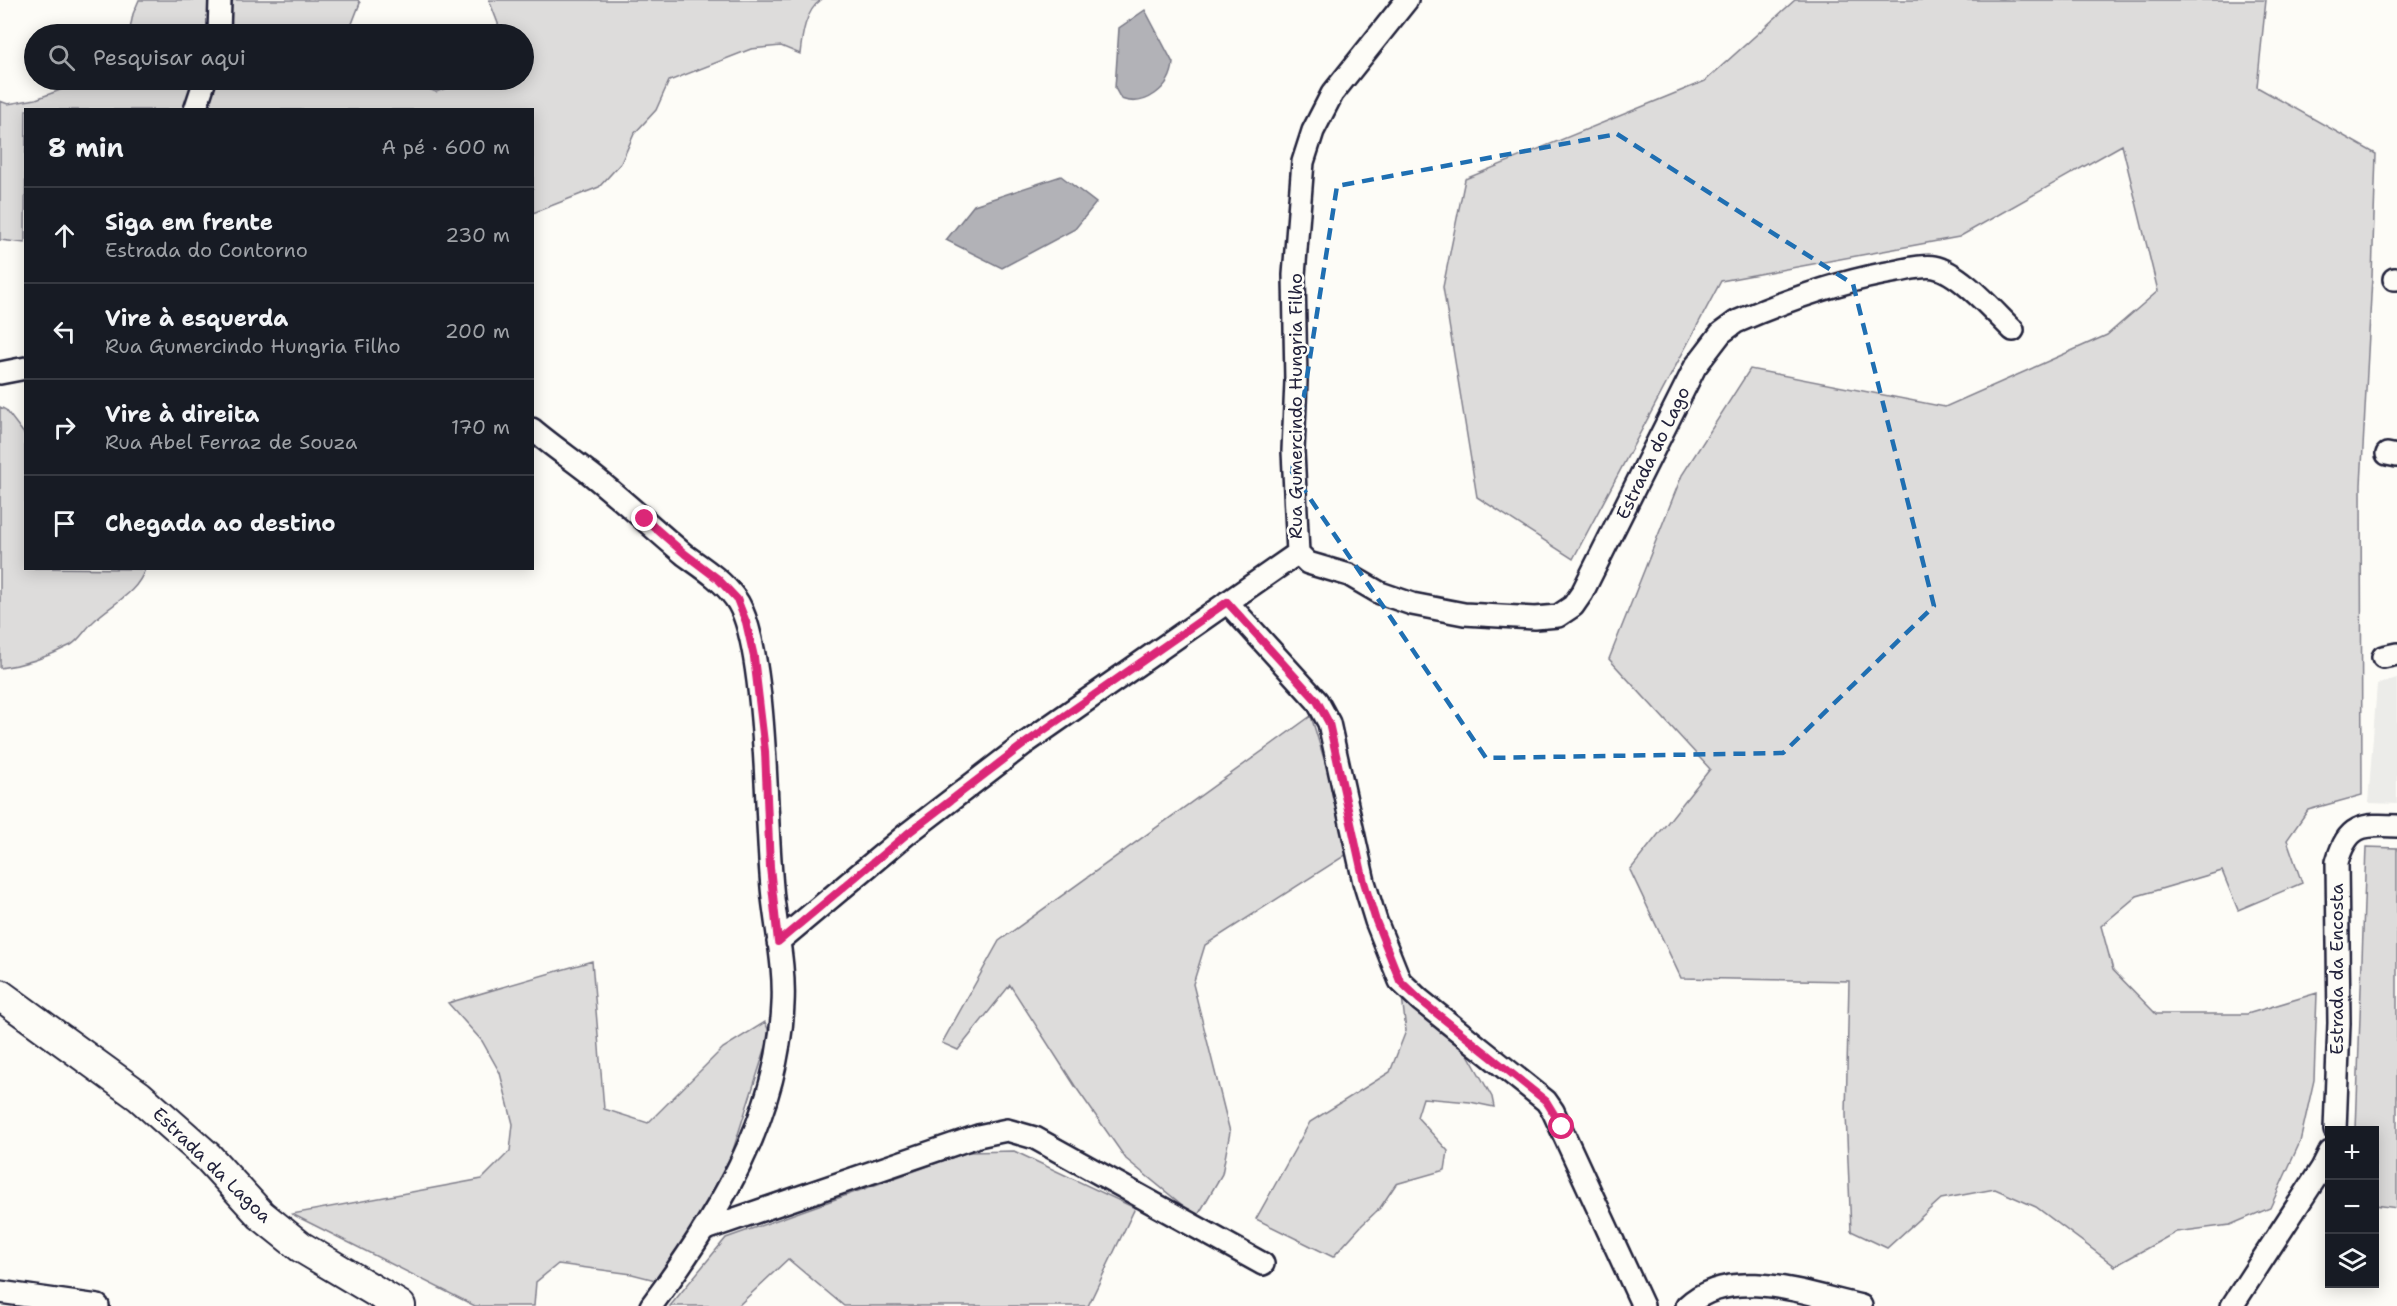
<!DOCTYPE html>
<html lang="pt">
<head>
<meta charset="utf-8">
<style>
	body { margin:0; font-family:"Shantell Sans",sans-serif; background:#242831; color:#f1f3f6 }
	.controls { position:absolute; right:18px; bottom:18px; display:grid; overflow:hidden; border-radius:0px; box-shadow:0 3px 15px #0003 }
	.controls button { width:54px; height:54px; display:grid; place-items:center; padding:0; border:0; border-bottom:2px solid #363941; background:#171b24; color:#f1f3f6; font:30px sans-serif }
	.stop { position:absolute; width:18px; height:18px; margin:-14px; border:4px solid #db2777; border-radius:50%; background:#fff }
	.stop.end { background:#db2777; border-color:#fff; box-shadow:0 2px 6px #0008 }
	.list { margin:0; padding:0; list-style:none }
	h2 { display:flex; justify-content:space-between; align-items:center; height:78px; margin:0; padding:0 24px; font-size:26px }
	h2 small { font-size:20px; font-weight:400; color:#9ea1a6 }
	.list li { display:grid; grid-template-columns:39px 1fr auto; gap:18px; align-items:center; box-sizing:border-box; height:96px; padding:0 24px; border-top:2px solid #363941 }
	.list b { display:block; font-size:22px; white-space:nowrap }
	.list p { margin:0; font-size:20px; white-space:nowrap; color:#9ea1a6 }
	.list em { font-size:20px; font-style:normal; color:#9ea1a6 }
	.icon { flex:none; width:33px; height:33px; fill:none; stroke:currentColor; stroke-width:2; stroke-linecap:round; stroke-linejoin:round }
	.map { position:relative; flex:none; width:2397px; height:1306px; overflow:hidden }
	.search { position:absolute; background:#171b24; box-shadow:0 3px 15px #0003; left:24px; top:24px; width:510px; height:66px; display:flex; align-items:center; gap:15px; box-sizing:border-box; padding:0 21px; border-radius:33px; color:#9ea1a6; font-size:22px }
	.panel { position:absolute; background:#171b24; box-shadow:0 3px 15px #0003; left:24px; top:108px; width:510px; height:462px; border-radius:0px }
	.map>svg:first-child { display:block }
	.built { fill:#ecece9 }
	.green { fill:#dddcdb; stroke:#807f8b; stroke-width:1.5 }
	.water { fill:#b2b2b7; stroke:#787885; stroke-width:1.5 }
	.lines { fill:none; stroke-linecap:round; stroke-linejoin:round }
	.street-casing { stroke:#22223b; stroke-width:26 }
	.secondary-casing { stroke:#22223b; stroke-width:34 }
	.street { stroke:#fdfcf7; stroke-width:21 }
	.secondary { stroke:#fdfcf7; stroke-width:30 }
	.route { stroke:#db2777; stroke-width:8 }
	.marked { fill:none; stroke:#1f6fb2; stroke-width:4.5; stroke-dasharray:12 8; stroke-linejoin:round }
	.labels { text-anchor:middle; stroke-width:5; stroke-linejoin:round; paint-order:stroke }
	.street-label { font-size:18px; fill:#22223b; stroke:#fdfcf7 }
</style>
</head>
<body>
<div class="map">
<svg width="2397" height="1306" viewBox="0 0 2397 1306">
	<rect width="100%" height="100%" fill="#fdfcf7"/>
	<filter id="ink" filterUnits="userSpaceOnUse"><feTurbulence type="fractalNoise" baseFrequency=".0167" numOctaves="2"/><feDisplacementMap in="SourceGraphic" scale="12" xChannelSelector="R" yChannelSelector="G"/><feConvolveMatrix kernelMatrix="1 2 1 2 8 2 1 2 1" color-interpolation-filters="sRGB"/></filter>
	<g filter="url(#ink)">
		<!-- built -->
		<path class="built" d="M2397,678V804L2368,803L2377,684Z"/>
		<!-- green -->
		<path class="green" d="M139,0H358L360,3L348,34H129L133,14Z
			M489,0H821C805,11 802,36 800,54L781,46L751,49L669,81L656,110L634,134L621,163L599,187L533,213L532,110H26L25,243L0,240V101L8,104L36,99L87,80H407L436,92L468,80H524V34H496L499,26Z
			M1795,0H2266L2257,87L2376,154L2372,277L2361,485L2362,795L2308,810L2287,840L2302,883L2238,910L2222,871L2137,896L2101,926L2113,970L2156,1014H2247L2317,993L2314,1080L2300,1142L2270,1208L2230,1225L2176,1232L2115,1266L2036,1207L1995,1189L1941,1199L1887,1248L1851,1231L1846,1114L1849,981L1681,978L1630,870L1710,769L1609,659L1682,475L1750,369L1945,407L2107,335L2158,291L2122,145L1959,237L1721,281L1573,559L1477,497L1443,287L1465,179L1705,81Z
			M0,407L6,410L25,435L26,568L145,569C137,594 111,604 94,621C86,628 80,640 71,645C50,656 23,665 0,668Z
			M1311,716L1352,851L1205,945L1193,984L1230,1132L1222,1174L1197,1217L1126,1159L1075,1086L1010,985L958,1050L942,1043L999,941Z
			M2366,847L2397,848V1208L2375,1205L2374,1130H2356Z
			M592,961L604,1109L648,1123L723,1048L765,1022L770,1034L726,1172L659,1281L632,1274L558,1264L536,1282L534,1306H475L292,1214L482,1179L510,1151L513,1124L500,1073L482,1041L448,1003Z
			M1401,987L1462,1044L1492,1097L1494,1107L1470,1102L1423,1098L1417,1117L1448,1151L1445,1170L1396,1184L1380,1208L1362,1225L1333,1257L1256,1219L1310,1122L1390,1072L1406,1031Z
			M1014,1151L1135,1208L1088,1306H844L788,1259L738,1306H670L726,1238L968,1152Z"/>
		<!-- water -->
		<path class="water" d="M1145,10L1173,63C1171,88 1145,108 1121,99L1115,88L1119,28Z
			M1061,176L1096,203L1075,229L1002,268L946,240L974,205Z"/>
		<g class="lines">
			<!-- street casing -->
			<g class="street-casing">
				<path id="street" d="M219,34L220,0
					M195,110L205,80
					M2394,279H2397
					M0,373L26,368
					M532,429C552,446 573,460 593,476C624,501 654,529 685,555C703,568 722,580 735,598C759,629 764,740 766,782C768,820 769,859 773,898C777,933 785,969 783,1004C778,1119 717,1217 651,1306
					M2387,454L2397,456
					M1298,553L1308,563L1349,575L1380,593L1412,604L1464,614L1535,618L1558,616L1573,606L1582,593L1695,367L1721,333L1736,322C1787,300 1843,280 1898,271C1909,269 1923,265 1934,267C1960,272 1994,312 2013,330
					M1298,553L1293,451L1296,381L1294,275L1303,162L1313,131L1332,94L1407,0
					M1227,602L1317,701L1329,723L1364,882L1376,921L1400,981L1420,1000L1546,1101L1553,1111L1643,1306
					M2383,657L2397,654
					M778,942L907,834L1024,744L1298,553
					M2335,1130L2339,1023L2337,862C2348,825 2361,824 2397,826
					M703,1230L978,1136L1007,1130L1035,1138L1263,1264
					M0,1292L98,1306
					M1687,1306C1731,1264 1810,1295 1861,1306
					M2232,1306L2322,1168L2330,1152"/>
			</g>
			<!-- secondary casing -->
			<g class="secondary-casing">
				<path id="secondary" d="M0,995L139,1096L208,1157L261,1215L301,1247L400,1306"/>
			</g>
			<!-- street -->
			<use href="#street" class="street"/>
			<!-- secondary -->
			<use href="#secondary" class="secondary"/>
		</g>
	</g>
	<g class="lines" filter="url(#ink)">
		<!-- route -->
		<path class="route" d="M645,519L685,554L718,579L737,599L746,622L754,657L765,751L770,867L778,942L907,834L1024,744L1227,602L1317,701L1329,723L1364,882L1376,921L1400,981L1420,1000L1546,1101L1562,1127"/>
	</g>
	<!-- marked area -->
	<path class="marked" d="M1617,134L1853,284L1934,606L1783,753L1486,758L1292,472L1337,186Z"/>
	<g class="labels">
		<!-- street labels -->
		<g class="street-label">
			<text transform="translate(1296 406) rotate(-90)" y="6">Rua Gumercindo Hungria Filho</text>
			<text transform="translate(1653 453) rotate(-64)" y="6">Estrada do Lago</text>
			<text transform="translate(2337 969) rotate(-90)" y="6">Estrada da Encosta</text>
			<text transform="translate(212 1165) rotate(44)" y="6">Estrada da Lagoa</text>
		</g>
	</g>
</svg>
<div class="controls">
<button>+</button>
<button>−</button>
<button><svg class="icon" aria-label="layers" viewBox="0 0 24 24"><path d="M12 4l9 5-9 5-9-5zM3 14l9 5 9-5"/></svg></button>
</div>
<div class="stop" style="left:1562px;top:1127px"></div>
<div class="stop end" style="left:645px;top:519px"></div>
<div class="search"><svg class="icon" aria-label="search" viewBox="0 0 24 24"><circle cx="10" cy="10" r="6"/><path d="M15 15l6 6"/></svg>Pesquisar aqui</div>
<section class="panel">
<h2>8 min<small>A pé · 600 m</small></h2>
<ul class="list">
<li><svg class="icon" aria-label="ahead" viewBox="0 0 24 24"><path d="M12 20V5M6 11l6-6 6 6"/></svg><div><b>Siga em frente</b><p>Estrada do Contorno</p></div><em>230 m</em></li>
<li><svg class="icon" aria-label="left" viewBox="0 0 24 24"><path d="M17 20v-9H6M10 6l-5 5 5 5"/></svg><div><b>Vire à esquerda</b><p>Rua Gumercindo Hungria Filho</p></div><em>200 m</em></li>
<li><svg class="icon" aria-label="right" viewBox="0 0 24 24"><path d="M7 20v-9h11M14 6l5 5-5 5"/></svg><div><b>Vire à direita</b><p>Rua Abel Ferraz de Souza</p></div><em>170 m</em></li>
<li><svg class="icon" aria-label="arrive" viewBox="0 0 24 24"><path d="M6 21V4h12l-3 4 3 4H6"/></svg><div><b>Chegada ao destino</b></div></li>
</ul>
</section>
</div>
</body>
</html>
